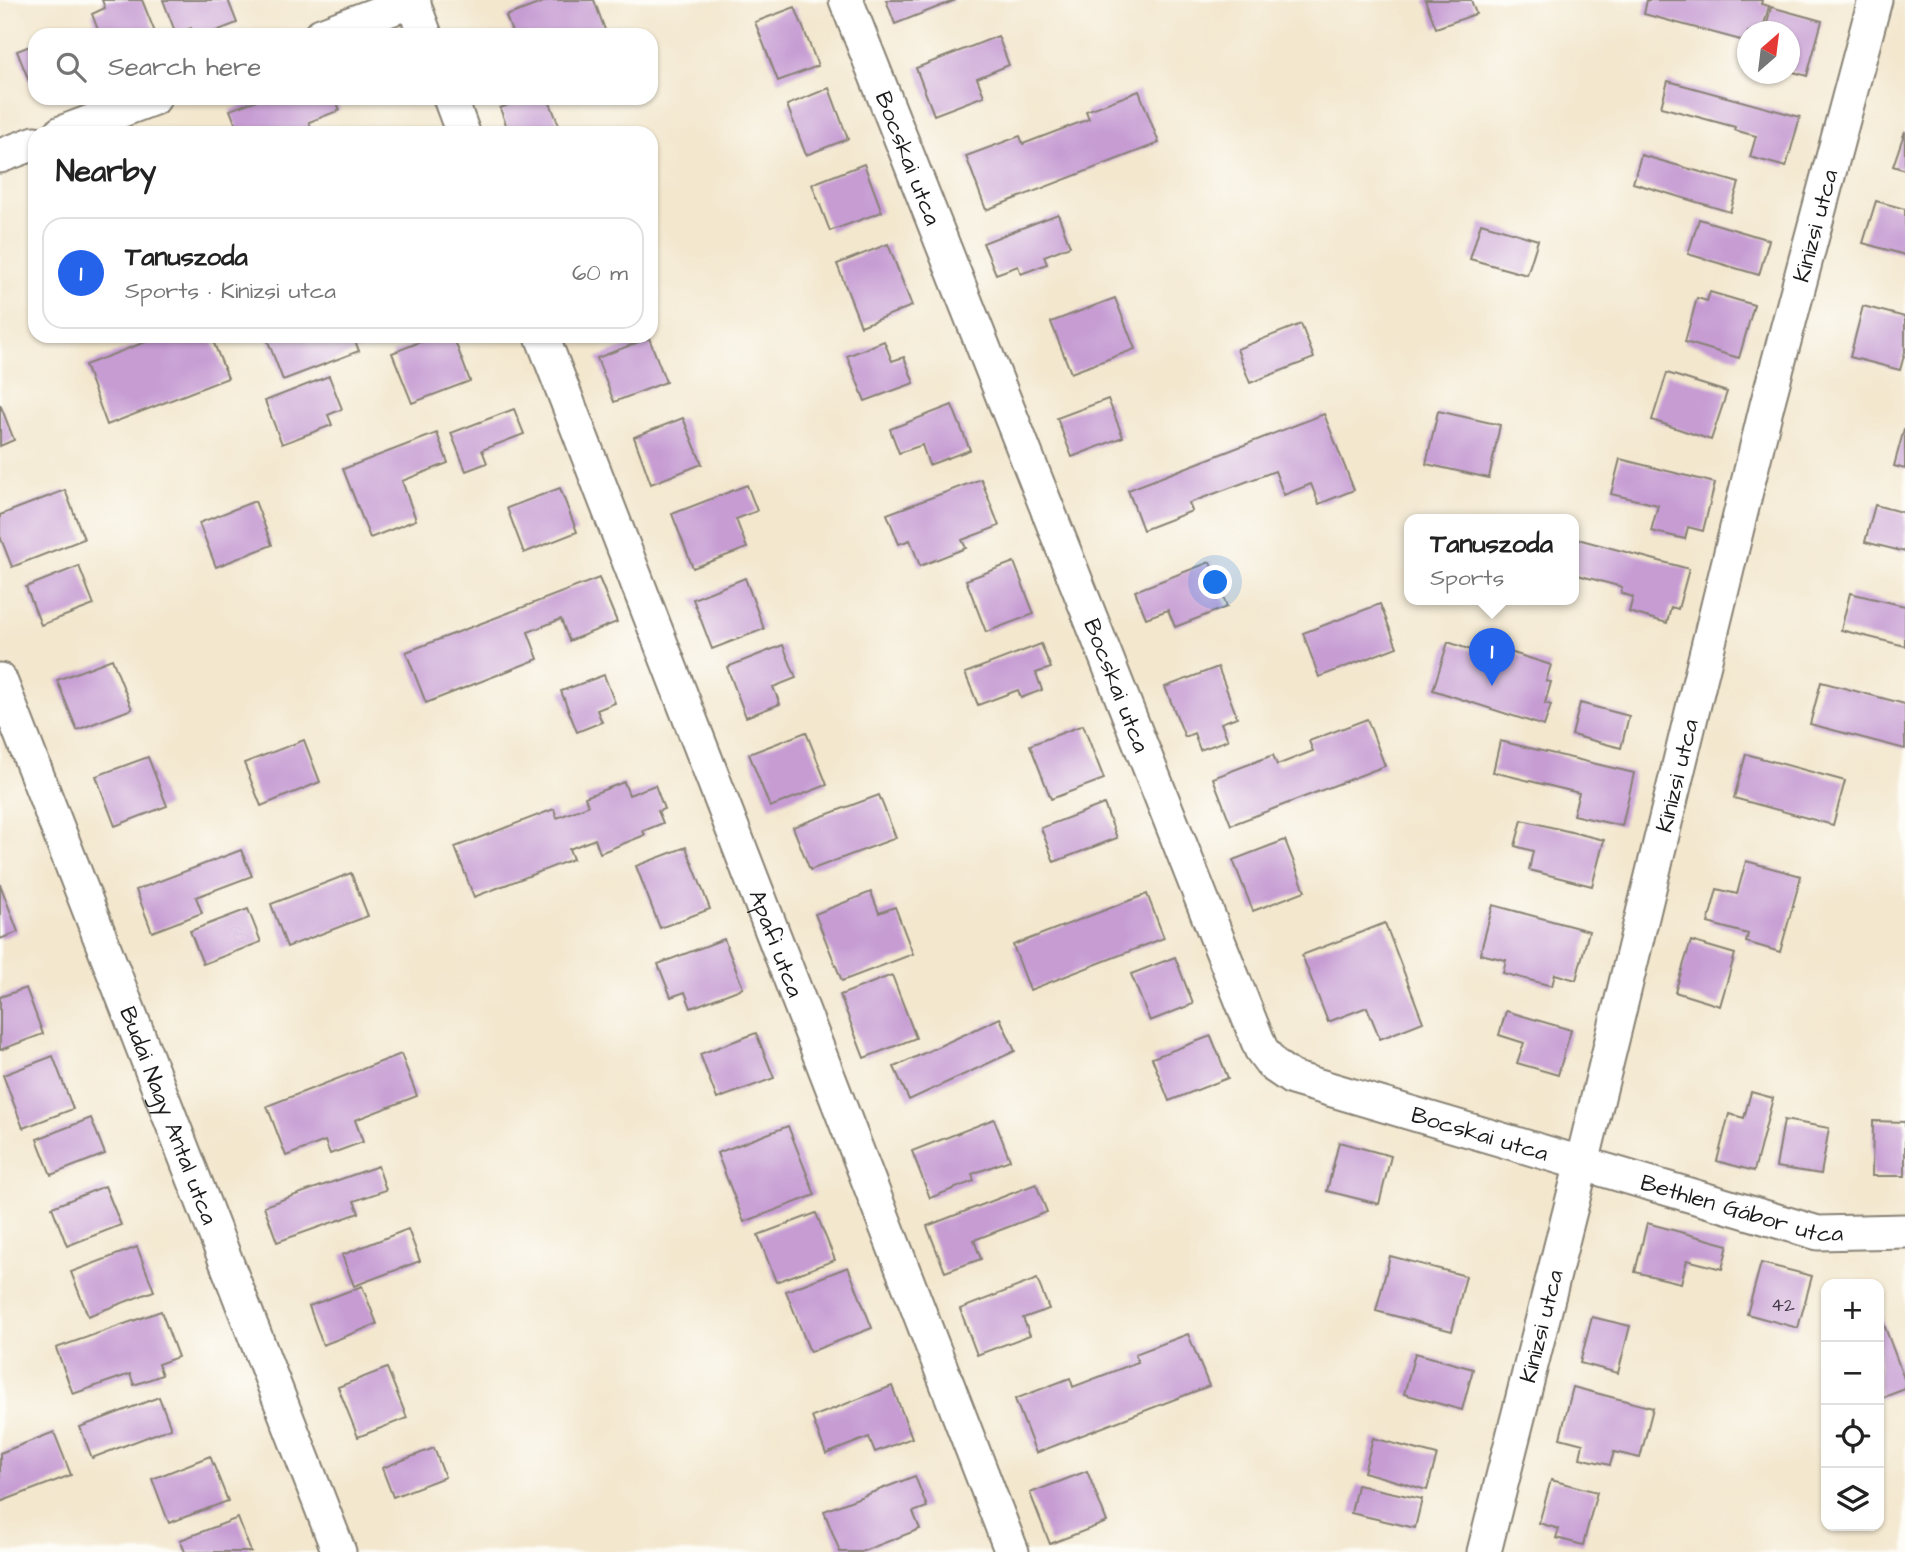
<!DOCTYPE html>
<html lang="en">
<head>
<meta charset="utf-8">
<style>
	body { margin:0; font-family:"Architects Daughter",sans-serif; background:#f2f2f2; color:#222 }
	.controls { position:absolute; right:21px; bottom:21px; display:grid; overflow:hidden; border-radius:14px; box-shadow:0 2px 5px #0004 }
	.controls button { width:63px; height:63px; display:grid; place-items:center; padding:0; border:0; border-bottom:2px solid #e0e0e0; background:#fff; color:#222; font:35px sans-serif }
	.compass { position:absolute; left:1737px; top:21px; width:63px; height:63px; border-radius:50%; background:#fff; box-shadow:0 2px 5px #0004; rotate:28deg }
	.you { position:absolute; left:1216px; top:583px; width:24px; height:24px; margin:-18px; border:5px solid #fff; border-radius:50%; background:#1a73e8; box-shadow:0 0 0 10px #1a73e833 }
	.badge { display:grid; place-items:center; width:46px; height:46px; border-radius:50%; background:#2563eb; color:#fff; font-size:23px; font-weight:700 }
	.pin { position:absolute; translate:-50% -58px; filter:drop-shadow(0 2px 4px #0008) }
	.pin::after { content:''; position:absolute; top:37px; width:24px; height:21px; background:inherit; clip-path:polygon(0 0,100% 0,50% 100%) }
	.popup { position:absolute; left:1404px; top:514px; width:175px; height:91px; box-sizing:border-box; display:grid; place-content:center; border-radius:14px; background:#fff; filter:drop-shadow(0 2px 5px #0005); font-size:23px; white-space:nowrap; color:#767676 }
	.popup b { font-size:26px; color:#222 }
	.popup::after { content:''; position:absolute; left:50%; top:100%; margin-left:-14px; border:14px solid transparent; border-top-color:#fff }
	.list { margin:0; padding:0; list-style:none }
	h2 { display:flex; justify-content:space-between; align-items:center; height:91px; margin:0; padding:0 28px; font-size:30px }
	h2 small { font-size:23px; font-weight:400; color:#767676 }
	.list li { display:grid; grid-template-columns:46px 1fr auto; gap:21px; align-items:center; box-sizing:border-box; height:112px; margin:0 14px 14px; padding:0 14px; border:2px solid #e0e0e0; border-radius:21px }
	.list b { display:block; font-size:26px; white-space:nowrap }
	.list p { margin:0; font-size:23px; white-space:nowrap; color:#767676 }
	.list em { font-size:23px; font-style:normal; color:#767676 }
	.icon { flex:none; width:38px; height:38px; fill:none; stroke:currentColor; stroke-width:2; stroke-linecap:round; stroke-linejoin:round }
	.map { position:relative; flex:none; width:1905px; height:1552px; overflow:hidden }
	.search { position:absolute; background:#fff; box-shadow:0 2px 5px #0004; left:28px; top:28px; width:630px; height:77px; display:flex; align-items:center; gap:18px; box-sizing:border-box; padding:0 24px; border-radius:21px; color:#767676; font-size:26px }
	.panel { position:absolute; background:#fff; box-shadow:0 2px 5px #0004; left:28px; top:126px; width:630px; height:217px; border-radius:21px }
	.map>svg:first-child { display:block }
	.building { fill:#c69cd3 }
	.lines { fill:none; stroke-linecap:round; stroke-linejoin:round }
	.minor-casing { stroke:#888275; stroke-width:37 }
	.minor { stroke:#fff; stroke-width:33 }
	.labels { text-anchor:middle; stroke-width:5; stroke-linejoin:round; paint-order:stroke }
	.number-label { font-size:19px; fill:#463c4a }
	.street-label { font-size:23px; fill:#1c1c1c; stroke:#fdfcf7 }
</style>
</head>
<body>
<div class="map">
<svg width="1905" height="1552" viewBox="0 0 1905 1552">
	<rect width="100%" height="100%" fill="#fdfcf7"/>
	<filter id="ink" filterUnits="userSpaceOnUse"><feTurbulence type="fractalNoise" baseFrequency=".0143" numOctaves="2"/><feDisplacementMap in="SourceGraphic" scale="14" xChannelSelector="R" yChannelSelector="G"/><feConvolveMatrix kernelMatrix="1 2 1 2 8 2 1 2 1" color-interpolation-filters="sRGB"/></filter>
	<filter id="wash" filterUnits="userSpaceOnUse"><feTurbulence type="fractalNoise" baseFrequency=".00686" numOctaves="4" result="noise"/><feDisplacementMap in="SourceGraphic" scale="28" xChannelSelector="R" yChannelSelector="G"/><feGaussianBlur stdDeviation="1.57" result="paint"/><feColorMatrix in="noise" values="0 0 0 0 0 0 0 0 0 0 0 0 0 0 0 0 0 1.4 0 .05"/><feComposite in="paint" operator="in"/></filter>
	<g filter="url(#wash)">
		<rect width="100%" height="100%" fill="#f3e7ce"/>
		<g id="blocks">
			<!-- building -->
			<path class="building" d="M102,0H142L156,35H100L92,14L105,8Z
				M163,0H228L237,23L206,35H193L191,28L176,34Z
				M549,0H594L605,30L591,35H513L506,16Z
				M886,0H956L895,24Z
				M1425,0H1471L1476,14L1436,28Z
				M1647,0H1762L1761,4L1769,6L1762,32H1748V42L1644,14Z
				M795,7L818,66L778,81L755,22Z
				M1771,7L1822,21L1807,76L1790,71V32H1765Z
				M998,36L1009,65L977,78L984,96L934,115L916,68Z
				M35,44V96L17,51Z
				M1668,81L1800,117L1786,167L1750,157L1756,136L1734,130L1735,127L1661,107Z
				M829,88L848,139L806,155L787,105Z
				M1139,91L1159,143L986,210L966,156L1020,136L1023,144L1089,119L1086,111Z
				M262,98H335L340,110L309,122L313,133H288L286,128L272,133H239L230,110Z
				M526,98H548L562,133H509L500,108Z
				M1905,131V170L1893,166Z
				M1641,155L1739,183L1730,212L1633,183Z
				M864,164L882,212L830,231L812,184Z
				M1876,201L1905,209V255L1863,243Z
				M1058,214L1070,246L1044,256L1047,264L1021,274L1018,266L996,274L983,243Z
				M1699,219L1769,240L1759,275L1688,254Z
				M1481,223L1538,240L1527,275L1470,259Z
				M888,244L912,306L861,326L837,264Z
				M1710,292L1754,305L1739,358L1685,342L1697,298L1707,301Z
				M1115,298L1135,349L1071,373L1051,322Z
				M1863,306L1905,317V352L1900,370L1850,357Z
				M1301,324L1314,358L1250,383L1237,349Z
				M161,336H211L228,378L107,425L85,365Z
				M266,336H353L359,351L283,380Z
				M435,336H453L470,381L412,403L392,353Z
				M649,338L666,382L614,402L597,358Z
				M884,341L892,361L904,357L914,383L865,401L847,356Z
				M1667,373L1727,392L1711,440L1652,420Z
				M329,376L342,409L328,415L332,425L282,444L265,401Z
				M1108,399L1123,437L1072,457L1057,418Z
				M0,404L14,440L0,446Z
				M952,405L970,450L929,465L922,445L899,453L890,429Z
				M514,409L524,434L482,450L487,463L466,471L451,433Z
				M1438,411L1500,425L1489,478L1426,464Z
				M1324,414L1354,490L1319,504L1311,484L1284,495L1275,471L1189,503L1192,511L1143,530L1128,490Z
				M683,418L702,464L651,484L634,437Z
				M1904,429H1905V469L1894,466Z
				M437,433L448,463L402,481L416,520L370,538L343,469Z
				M1620,459L1715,483L1703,531L1688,527L1685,539L1651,531L1658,505L1611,494Z
				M981,479L999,526L962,540L966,548L920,566L910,540L899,544L887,514Z
				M747,485L757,511L736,519L747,548L693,568L672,514Z
				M560,488L577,532L524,553L507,508Z
				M65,490L84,539L12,567L0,536V515Z
				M255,501L272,545L216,567L199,523Z
				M1875,505L1905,513V552L1865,542Z
				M1574,538L1689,569L1678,609L1671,607L1667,623L1629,612L1633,597L1621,593L1622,587L1574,574Z
				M1014,562L1034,614L986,632L966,580Z
				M1210,562L1227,607L1175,627L1168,610L1146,618L1135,591Z
				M79,566L94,605L41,625L26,587Z
				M599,578L617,622L569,641L561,619L528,632L538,659L426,703L406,652Z
				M745,578L764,629L712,649L693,599Z
				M1850,593L1905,606V646L1841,630Z
				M1380,604L1397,647L1319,677L1303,633Z
				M1448,642L1485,655L1488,645L1551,665L1546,681L1551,682L1545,703L1551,705L1544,726L1433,690Z
				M1041,644L1051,668L1036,673L1042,690L1021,698L1018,690L978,705L965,673Z
				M783,645L796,678L773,687L780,704L746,717L727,667Z
				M112,659L132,709L77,730L57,680Z
				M1218,667L1237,717L1221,723L1228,740L1200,750L1194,733L1185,737L1165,687Z
				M604,675L615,703L597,710L602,722L577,732L561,691Z
				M1821,682L1905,704V749L1810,724Z
				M1580,703L1629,716L1621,748L1572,735Z
				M1367,719L1385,766L1231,825L1213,778L1273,755L1277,765L1313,751L1309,741Z
				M1083,725L1104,779L1051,799L1030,745Z
				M806,732L827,785L770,807L749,754Z
				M304,740L320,782L261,806L244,763Z
				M1500,741L1634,773L1622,826L1573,815L1579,793L1493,772Z
				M1746,754L1845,781L1833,825L1734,798Z
				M148,757L167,806L115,826L96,776Z
				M624,782L629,795L655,785L664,809L658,811L663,823L643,831L645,835L600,853L595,839L569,849L573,859L474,897L455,847L554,809L557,818L588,806L585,797Z
				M879,795L896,838L810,870L793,827Z
				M1104,804L1117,838L1054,862L1041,828Z
				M1522,820L1604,840L1592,886L1529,870L1533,851L1515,846Z
				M1285,840L1305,891L1253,911L1233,860Z
				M686,847L710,909L660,928L636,866Z
				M241,850L252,876L196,897L202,913L152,932L136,890Z
				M1746,861L1801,876L1780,952L1746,942L1748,934L1708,923L1717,889L1737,894Z
				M351,873L368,916L287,947L271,904Z
				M0,884L18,932L0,939Z
				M871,892L879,913L895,907L913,954L842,981L815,914Z
				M1147,894L1164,938L1030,990L1013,945Z
				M1493,905L1589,931L1576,980L1555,974L1552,986L1503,973L1506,960L1480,954Z
				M248,909L261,942L203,964L190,931Z
				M1385,923L1423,1022L1380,1039L1367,1007L1328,1022L1302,955Z
				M724,939L743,988L691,1008L685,992L671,997L658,964Z
				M1691,941L1735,954L1720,1006L1675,992Z
				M1175,957L1193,1004L1150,1021L1131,974Z
				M892,975L916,1038L864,1058L840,995Z
				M26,988L43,1034L0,1050V997Z
				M1506,1011L1571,1030L1558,1075L1517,1063L1524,1043L1499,1035Z
				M1000,1018L1015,1051L909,1100L894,1067Z
				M756,1033L774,1078L717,1099L700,1054Z
				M1211,1036L1228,1078L1169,1101L1152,1058Z
				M401,1054L417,1096L355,1120L363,1142L330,1154L325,1141L286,1156L267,1106Z
				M53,1056L73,1109L23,1128L3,1075Z
				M1751,1092L1773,1098L1754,1171L1717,1161L1729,1114L1744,1118Z
				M91,1118L105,1154L51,1175L37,1139Z
				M994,1119L1010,1160L972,1174L974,1181L930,1198L912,1151Z
				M1784,1120L1829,1128L1821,1174L1776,1167Z
				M1873,1121L1905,1122V1176H1872Z
				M788,1126L815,1195L744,1222L717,1153Z
				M1339,1142L1391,1156L1379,1204L1327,1191Z
				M378,1166L386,1190L354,1201L359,1213L277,1242L264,1206Z
				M1036,1184L1047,1212L974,1240L981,1259L945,1272L927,1226Z
				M105,1186L121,1225L67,1246L52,1207Z
				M816,1213L835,1260L776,1282L758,1235Z
				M1647,1223L1728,1245L1722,1269L1687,1260L1681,1283L1635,1272Z
				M408,1229L420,1261L354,1286L342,1255Z
				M137,1247L154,1291L88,1316L71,1272Z
				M1390,1256L1466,1276L1452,1331L1376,1311Z
				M1761,1263L1812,1276L1798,1328L1747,1314Z
				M848,1267L872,1328L810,1352L786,1291Z
				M1037,1279L1049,1309L1023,1318L1030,1335L977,1355L960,1309Z
				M362,1286L377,1324L323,1345L309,1306Z
				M161,1311L178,1357L158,1364L162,1375L134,1385L130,1374L73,1394L56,1348Z
				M1879,1311L1905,1381V1389L1879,1399Z
				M1592,1317L1630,1326L1618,1373L1580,1363Z
				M1188,1334L1209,1386L1036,1453L1015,1399L1070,1378L1073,1387L1138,1362L1135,1354Z
				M1415,1353L1473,1369L1462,1410L1404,1394Z
				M387,1368L407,1418L358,1437L338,1387Z
				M892,1386L912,1438L875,1452L869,1437L826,1454L812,1417Z
				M1573,1387L1653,1408L1640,1458L1614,1452L1610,1465L1580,1458L1583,1444L1560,1438Z
				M159,1397L171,1428L92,1458L80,1427Z
				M54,1432L71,1475L0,1502V1453Z
				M1373,1438L1437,1455L1427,1490L1364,1472Z
				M434,1448L445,1477L393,1497L382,1468Z
				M210,1456L228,1501L169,1523L152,1479Z
				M1087,1471L1107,1522L1050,1544L1030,1493Z
				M915,1476L927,1507L913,1512L920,1529L861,1552H840L824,1511Z
				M1551,1480L1597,1492L1583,1545L1556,1538L1559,1529L1539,1523Z
				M1357,1485L1422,1499L1415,1528L1351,1513Z
				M238,1518L251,1552H185L180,1540Z"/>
		</g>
	</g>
	<g filter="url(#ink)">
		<use href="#blocks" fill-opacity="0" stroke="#888275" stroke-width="2"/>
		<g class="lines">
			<!-- minor casing -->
			<g class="minor-casing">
				<g id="minor">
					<path d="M412,0L425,35"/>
					<path id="s1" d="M846,0L1261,1049L1273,1065L1292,1078L1818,1233L1905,1231"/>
					<path d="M321,35L414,0"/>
					<path d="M450,98L463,133"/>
					<path d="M61,133L154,98"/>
					<path d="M0,156L35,143"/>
					<path id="s2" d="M542,336L1012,1552"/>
					<path id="s3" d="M0,680L339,1552"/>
					<path id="s4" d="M1484,1552L1582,1163L1767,405L1875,0"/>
				</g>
			</g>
			<!-- minor -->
			<use href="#minor" class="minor"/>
		</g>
	</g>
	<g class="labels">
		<!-- number labels -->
		<g class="number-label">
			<text x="1783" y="1311">42</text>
		</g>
		<!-- street labels -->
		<g class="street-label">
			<text dy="8" stroke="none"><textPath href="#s1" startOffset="170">Bocskai utca</textPath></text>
			<text dy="8" stroke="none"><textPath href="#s4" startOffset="1367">Kinizsi utca</textPath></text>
			<text dy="8" stroke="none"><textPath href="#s1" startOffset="737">Bocskai utca</textPath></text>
			<text dy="8" stroke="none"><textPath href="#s4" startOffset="800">Kinizsi utca</textPath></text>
			<text dy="8" stroke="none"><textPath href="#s2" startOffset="651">Apafi utca</textPath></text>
			<text dy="8" stroke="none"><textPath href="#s3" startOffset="467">Budai Nagy Antal utca</textPath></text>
			<text dy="8" stroke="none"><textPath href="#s1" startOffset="1367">Bocskai utca</textPath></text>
			<text dy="8" stroke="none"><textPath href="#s1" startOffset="1640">Bethlen Gábor utca</textPath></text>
			<text dy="8" stroke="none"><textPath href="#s4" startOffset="233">Kinizsi utca</textPath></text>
		</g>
	</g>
</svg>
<div class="controls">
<button>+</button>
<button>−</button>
<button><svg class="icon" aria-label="locate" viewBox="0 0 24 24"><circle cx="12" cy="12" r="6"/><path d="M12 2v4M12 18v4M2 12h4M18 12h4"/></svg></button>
<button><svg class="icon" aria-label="layers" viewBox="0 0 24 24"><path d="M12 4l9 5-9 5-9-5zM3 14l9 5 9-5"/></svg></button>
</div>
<svg class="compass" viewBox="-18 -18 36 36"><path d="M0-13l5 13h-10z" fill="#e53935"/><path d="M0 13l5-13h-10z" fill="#767676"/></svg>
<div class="you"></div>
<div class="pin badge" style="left:1492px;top:686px">1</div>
<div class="popup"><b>Tanuszoda</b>Sports</div>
<div class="search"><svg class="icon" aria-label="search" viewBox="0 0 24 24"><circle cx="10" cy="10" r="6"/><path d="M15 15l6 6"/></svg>Search here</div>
<section class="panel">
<h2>Nearby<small></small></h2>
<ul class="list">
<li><span class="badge">1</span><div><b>Tanuszoda</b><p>Sports · Kinizsi utca</p></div><em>60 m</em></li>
</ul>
</section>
</div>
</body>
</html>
